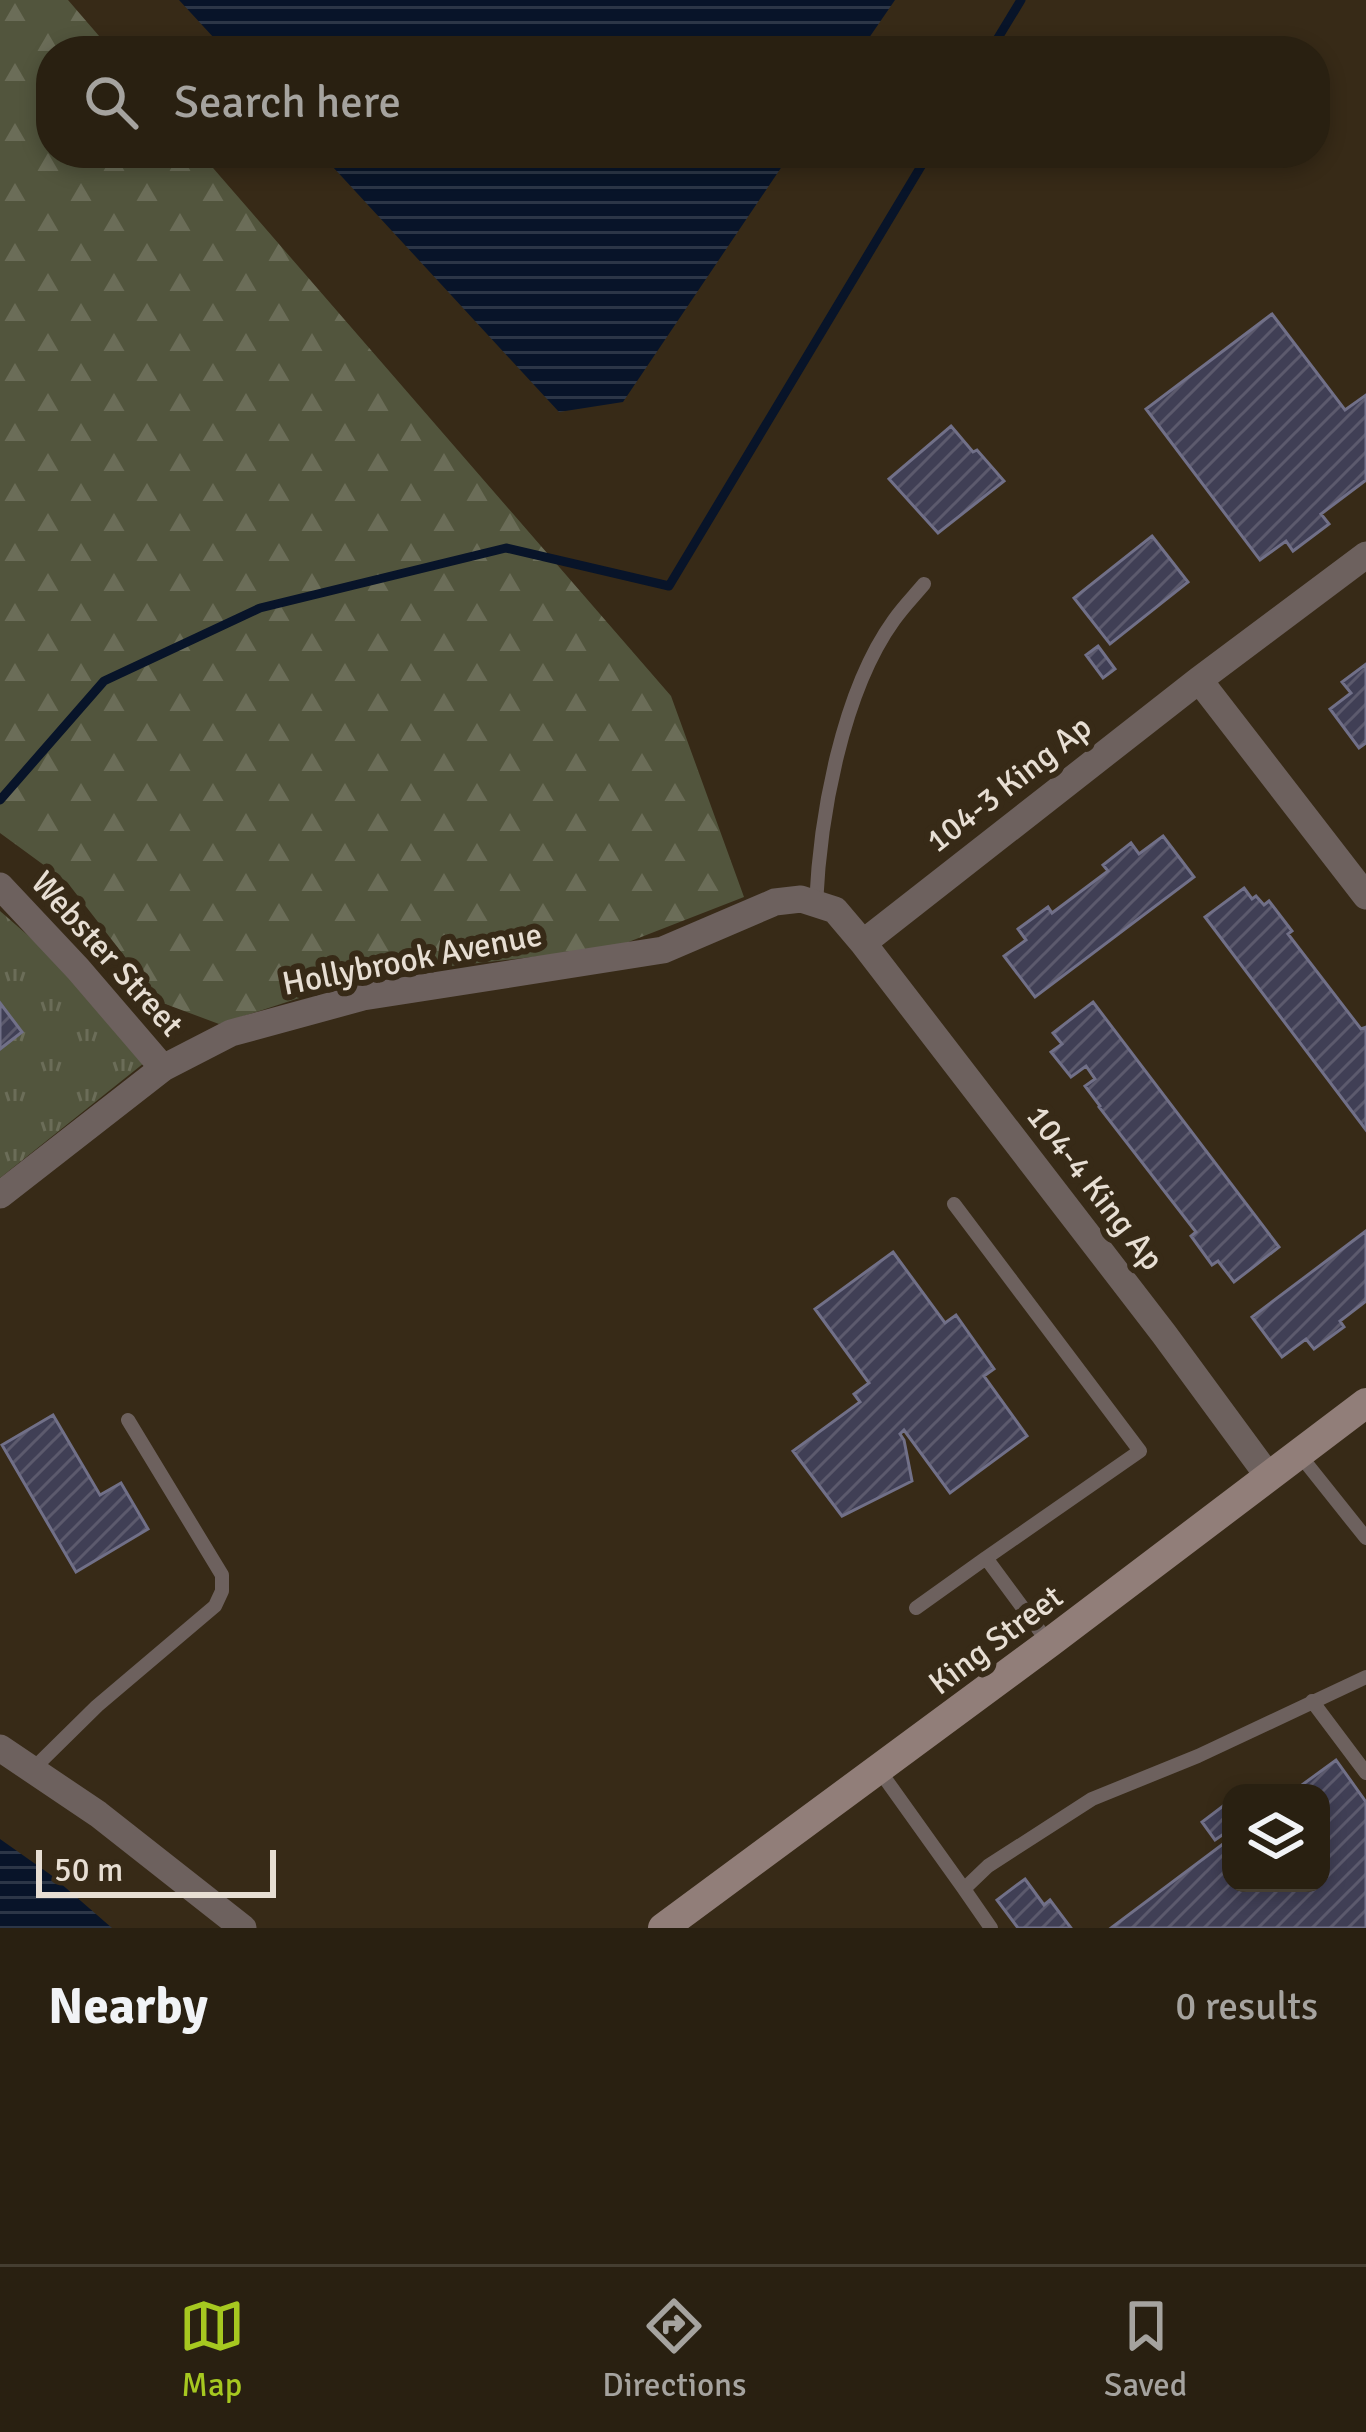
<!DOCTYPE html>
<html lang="en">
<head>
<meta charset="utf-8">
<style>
	body { margin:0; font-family:Signika,sans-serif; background:#352d1f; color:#f1f3f6 }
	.controls { position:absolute; right:36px; bottom:36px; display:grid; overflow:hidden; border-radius:24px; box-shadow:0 6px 18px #0003 }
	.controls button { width:108px; height:108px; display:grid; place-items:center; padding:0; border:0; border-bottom:3px solid #453e31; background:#292011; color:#f1f3f6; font:60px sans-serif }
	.scale { position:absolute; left:36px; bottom:30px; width:240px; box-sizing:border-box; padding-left:12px; border:6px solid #e7ded3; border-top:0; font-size:33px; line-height:42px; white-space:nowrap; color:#e7ded3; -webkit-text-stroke:9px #372a17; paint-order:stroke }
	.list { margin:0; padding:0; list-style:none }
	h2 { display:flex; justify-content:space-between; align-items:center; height:156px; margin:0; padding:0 48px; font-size:51px }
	h2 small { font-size:39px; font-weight:400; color:#a5a39f }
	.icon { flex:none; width:66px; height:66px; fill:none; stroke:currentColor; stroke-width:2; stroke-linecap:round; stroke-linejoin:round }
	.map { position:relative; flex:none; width:1366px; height:1928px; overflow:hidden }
	.search { position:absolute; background:#292011; box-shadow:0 6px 18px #0003; left:36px; right:36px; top:36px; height:132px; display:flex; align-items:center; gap:30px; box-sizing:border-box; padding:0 42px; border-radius:48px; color:#a5a39f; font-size:45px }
	.sheet { height:336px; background:#292011 }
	nav { display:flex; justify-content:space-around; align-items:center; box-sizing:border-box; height:168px; border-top:3px solid #453e31; background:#292011; font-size:33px; color:#a5a39f }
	nav a { display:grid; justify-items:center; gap:6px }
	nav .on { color:#a6c820 }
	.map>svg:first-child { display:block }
	.grass { fill:url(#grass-tufts) }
	.forest { fill:url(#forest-firs) }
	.water { fill:url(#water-rules) }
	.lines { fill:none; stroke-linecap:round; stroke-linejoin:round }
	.stream { stroke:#081429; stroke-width:9 }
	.building { fill:url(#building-hatch); stroke:#717088; stroke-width:3 }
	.lane { stroke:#6d615e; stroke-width:14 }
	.street { stroke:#6d615e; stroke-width:27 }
	.secondary { stroke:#917e79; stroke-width:30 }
	.labels { text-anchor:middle; stroke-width:12; stroke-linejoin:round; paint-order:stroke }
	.street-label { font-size:33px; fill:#e7ded3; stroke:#372a17 }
</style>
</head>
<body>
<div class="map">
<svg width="1366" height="1928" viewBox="0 0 1366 1928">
	<defs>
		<pattern id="grass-tufts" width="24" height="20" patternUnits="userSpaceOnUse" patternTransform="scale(3)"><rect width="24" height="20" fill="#52553d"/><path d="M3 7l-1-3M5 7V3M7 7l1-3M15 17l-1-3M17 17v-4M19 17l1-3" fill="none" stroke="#6b6d58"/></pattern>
		<pattern id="forest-firs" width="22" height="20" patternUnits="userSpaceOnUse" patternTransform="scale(3)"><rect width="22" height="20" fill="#52553d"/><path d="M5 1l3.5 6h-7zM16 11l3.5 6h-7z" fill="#6b6d58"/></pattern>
		<pattern id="water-rules" width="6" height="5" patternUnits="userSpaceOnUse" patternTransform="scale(3)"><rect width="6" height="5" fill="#081429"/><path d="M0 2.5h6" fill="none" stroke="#2c3647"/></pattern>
		<pattern id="building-hatch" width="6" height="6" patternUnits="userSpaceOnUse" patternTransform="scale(3)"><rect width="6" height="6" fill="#403f55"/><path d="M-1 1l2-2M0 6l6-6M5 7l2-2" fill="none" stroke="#5c5a6d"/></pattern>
	</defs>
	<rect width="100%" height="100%" fill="#372a17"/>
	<!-- grass -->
	<path class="grass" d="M0,911L47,952L144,1063L0,1178Z"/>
	<!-- forest -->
	<path class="forest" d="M0,0H68L112,51H51V153H200L671,696L744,897L613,948L370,975L219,1024L160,1002L67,882L0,833Z"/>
	<!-- water -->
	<path class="water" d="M179,0H895L860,51H226Z
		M320,153H791L623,402L559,412Z
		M0,1839L51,1875L112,1928H0Z"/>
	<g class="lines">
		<!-- stream -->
		<path class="stream" d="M990,51L1021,0
			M0,800L104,681L260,608L506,548L669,586L929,153"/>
	</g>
	<!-- building -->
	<path class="building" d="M1272,314L1345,410L1366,395V480L1321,514L1329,524L1293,551L1286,541L1260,560L1146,409Z
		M951,426L973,452L977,450L1004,481L938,533L889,479Z
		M1152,536L1188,582L1110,644L1074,598Z
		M1098,646L1115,669L1103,678L1086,655Z
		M1366,664V743L1359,748L1330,709L1351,693L1342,682Z
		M1163,836L1194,877L1035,997L1004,956L1026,940L1018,929L1048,907L1052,913L1108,871L1103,865L1131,843L1139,854Z
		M1244,888L1252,899L1256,896L1264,905L1269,901L1292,931L1288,934L1361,1029L1366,1027V1130L1205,917Z
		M1093,1002L1279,1247L1234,1282L1218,1261L1212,1265L1191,1236L1196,1232L1099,1107L1100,1106L1085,1086L1095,1079L1086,1066L1071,1077L1051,1052L1062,1044L1053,1033Z
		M0,1003L22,1032L0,1049Z
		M1366,1231V1301L1340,1321L1344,1327L1314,1349L1306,1339L1282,1357L1252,1317Z
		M893,1252L945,1323L956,1315L994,1369L984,1376L1027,1436L950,1493L904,1430L900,1434L904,1440L912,1481L842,1516L793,1451L860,1402L854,1394L869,1383L815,1309Z
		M53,1415L100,1495L121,1483L148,1529L76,1572L2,1445Z
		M1336,1760L1366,1802V1928H1111L1231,1838V1883H1321V1793H1291Z
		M1231,1800V1829L1215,1840L1202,1822Z
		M1025,1879L1044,1905L1050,1900L1071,1928H1018L997,1900Z"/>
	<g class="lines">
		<!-- lane -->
		<path class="lane" d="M816,904C820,816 842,692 894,620C903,607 914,596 924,584
			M954,1204L1140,1451L986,1558L1048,1642
			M1299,1454L1366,1538
			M916,1608L986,1558
			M1312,1701L1366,1773
			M32,1770L97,1706L215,1606L222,1591V1575L128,1420
			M879,1770L964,1889L988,1866L1092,1799L1198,1756L1366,1677
			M964,1889L991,1928"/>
		<!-- street -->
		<path class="street" d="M1199,680L1366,896
			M0,886L78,969L163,1068
			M863,943L1199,680L1366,555
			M0,1195L163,1068L231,1033L363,997L663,950L775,902L801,899L835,910L863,943L1164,1334L1269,1477
			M0,1748L98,1814L243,1928"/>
		<!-- secondary -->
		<path class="secondary" d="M663,1928L1049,1643L1366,1403"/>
	</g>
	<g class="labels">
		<!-- street labels -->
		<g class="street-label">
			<text transform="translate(1008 783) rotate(-38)" y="12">104-3 King Ap</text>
			<text transform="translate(108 953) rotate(48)" y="12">Webster Street</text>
			<text transform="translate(412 958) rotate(-11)" y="12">Hollybrook Avenue</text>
			<text transform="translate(1096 1187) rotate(52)" y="12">104-4 King Ap</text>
			<text transform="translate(995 1639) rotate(-37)" y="12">King Street</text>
		</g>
	</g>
</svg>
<div class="controls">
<button><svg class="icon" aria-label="layers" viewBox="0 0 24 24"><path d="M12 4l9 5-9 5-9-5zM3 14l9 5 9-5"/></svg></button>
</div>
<div class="scale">50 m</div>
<div class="search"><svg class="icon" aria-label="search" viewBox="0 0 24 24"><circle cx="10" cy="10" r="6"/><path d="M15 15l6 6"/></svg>Search here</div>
</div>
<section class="sheet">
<h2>Nearby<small>0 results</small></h2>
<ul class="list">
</ul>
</section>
<nav>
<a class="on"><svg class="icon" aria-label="map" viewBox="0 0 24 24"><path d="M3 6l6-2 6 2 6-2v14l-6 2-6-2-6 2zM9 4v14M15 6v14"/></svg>Map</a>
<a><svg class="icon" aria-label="directions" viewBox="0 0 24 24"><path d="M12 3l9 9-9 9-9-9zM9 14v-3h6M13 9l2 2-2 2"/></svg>Directions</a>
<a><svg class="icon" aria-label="saved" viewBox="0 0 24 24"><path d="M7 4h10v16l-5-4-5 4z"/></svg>Saved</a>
</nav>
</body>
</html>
